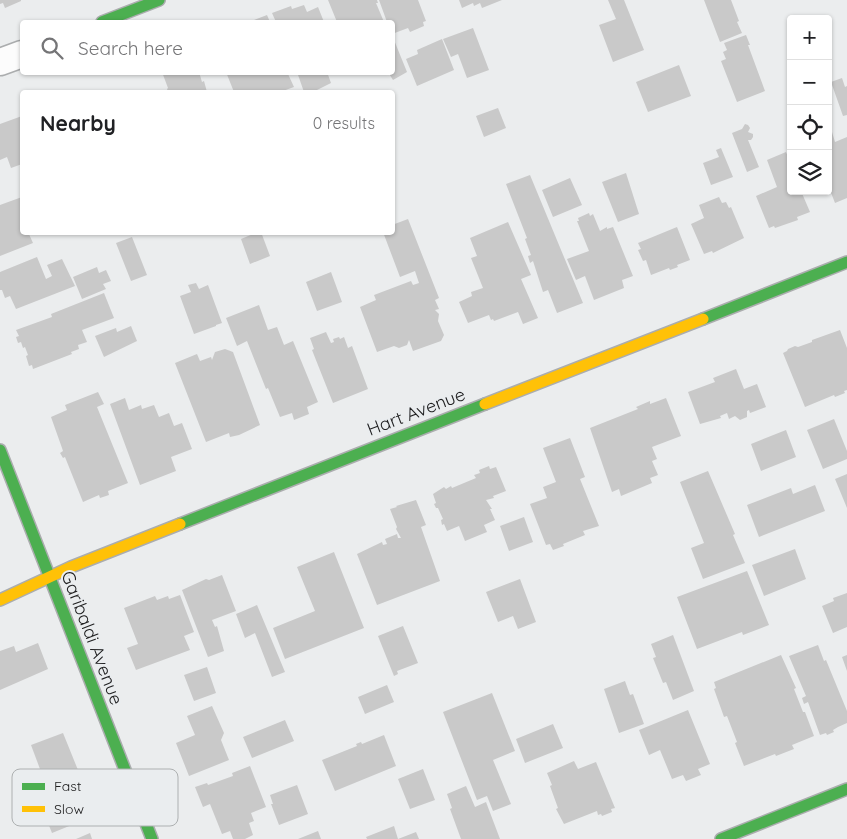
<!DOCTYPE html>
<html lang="en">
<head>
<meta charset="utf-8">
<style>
	body { margin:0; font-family:Quicksand,sans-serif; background:#f6f6f6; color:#202124 }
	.controls { position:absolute; right:15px; top:15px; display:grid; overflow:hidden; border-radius:5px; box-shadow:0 1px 4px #0004 }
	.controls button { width:45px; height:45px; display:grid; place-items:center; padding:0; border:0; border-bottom:1px solid #e0e0e0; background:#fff; color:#202124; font:25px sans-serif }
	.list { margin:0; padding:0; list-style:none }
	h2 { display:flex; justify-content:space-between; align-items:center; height:65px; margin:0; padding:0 20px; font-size:21px }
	h2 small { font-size:16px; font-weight:400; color:#757577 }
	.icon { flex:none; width:28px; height:28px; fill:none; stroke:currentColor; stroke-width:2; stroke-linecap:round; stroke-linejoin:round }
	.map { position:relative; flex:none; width:847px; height:839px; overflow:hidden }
	.search { position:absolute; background:#fff; box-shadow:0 1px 4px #0004; left:20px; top:20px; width:375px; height:55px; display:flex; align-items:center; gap:12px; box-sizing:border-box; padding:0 18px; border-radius:5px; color:#757577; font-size:19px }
	.panel { position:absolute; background:#fff; box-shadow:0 1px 4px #0004; left:20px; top:90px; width:375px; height:145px; border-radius:5px }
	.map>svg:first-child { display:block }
	.building { fill:#c9c9c9 }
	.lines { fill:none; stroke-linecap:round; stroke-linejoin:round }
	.street-casing { stroke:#abadae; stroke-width:29 }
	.fast-casing { stroke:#abadae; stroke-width:14 }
	.slow-casing { stroke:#abadae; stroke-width:14 }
	.street { stroke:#fcfcfc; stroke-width:26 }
	.fast { stroke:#4caf50; stroke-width:11 }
	.slow { stroke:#ffc107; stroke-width:11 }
	.labels { text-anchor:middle; stroke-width:4; stroke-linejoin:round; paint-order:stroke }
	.street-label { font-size:18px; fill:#202021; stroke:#eaedef }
	.key { fill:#eaedef; stroke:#adb0b1; stroke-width:1 }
	.key-label { font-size:14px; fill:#202021 }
</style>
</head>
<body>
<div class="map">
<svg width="847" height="839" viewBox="0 0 847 839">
	<rect width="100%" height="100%" fill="#ebedee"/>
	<!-- building -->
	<path class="building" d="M0,0H21V1L5,8L3,3L0,4Z
		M328,0H377L378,3H376L384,22H337Z
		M379,0H418L426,21L423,22L424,26L410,32L408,28L392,34V22H387Z
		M459,0H502L482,8L480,3L474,6L473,3L462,8Z
		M608,0H624L644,50L613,62L599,25L616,19Z
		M704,0H731L739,21L737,22L742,33L720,42Z
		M304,5L307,12L318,7L324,22H276L272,13L291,6L292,9Z
		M267,15L270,22H249Z
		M473,28L489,70L467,78L458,54L451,57L443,39Z
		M746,35L750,45H748L765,91L737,102L721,61L726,59L723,52L727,50L724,43Z
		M442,39L454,70L417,86L406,59L418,54L417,50Z
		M392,40H394L407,72L393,80L388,72H392Z
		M679,65L691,96L648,112L636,82Z
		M162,72H199L202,82L204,81L207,92H168L167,89L168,88Z
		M226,72H292L288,74L294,87L280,92H234Z
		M297,72H327L331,83L313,92H304Z
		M842,78L845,87L847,86V115L843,116L831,82Z
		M498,108L506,128L484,137L476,116Z
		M22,116V164L11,168L7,157L0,160V124Z
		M745,124L748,125L750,128L748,132L753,134V137L751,140H748L759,167L747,172L732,133L742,129Z
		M832,132L835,142L847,137V198L835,203L828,185L831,184L828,177V133Z
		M721,148L733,177L711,185L703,163L719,157L716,150Z
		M786,152L791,164V191H801L810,212L797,217L798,220L775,228L774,226L769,228L756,196L777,187L767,160Z
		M626,173L639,214L618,222L602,182Z
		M530,175L583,303L557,313L548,290L543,292L533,261L530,263L528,256L531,255L525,239L527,238L506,184Z
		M570,178L582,205L553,217L542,190Z
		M22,197V232H28L33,243L0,256V205Z
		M719,197L722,203L726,202L729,208L731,207L744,238L713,253L712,251L704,254L691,224L704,218L699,205Z
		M589,213L590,216L593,214L600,231L607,227V229L613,227L633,276L622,280L624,288L594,300L585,276L576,280L567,259L589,251L577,221H579L578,218Z
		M408,219L439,298L435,300L439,309L435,310L439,314L438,321L444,335L441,341L413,351L409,340L407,345L399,348L394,346L377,352L360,307L376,300L374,295L411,281L413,285L419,283L415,271L400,277L383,232H392V225Z
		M508,222L531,275L521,279L538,318L523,324L518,312L494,321L493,319L491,320L489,315L468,323L459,302L472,296L471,292L483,288L471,258L477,256L470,238Z
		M677,227L690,260L677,265L678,267L670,270L669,268L651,275L646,260L643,261L638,250L641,249L638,243Z
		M258,232H261L270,256L250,264L241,239Z
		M132,237L147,275L131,281L116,243Z
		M37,257L46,279L52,276L47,265L62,259L75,286L16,309L10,296L5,298L2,290H0V272Z
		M97,267L99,273L106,270L111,281L103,284L106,289L82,299L73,277Z
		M331,272L342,302L317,311L306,282Z
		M196,283L199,289L208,285L222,323L216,325V326L194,334L180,296L191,292L188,285Z
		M104,293L114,318L82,330L87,342L78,345L79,349L71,352L72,354L33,369L32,365L29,366L26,356L28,355L25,347L23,348L21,342L18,343L16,337L19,336L16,330L52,317L51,314Z
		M259,305L268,330L277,327L284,345L293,341L318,402L307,407L309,414L294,420L292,413L280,417L268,388L266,389L247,341L237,346L226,318Z
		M131,326L137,341L104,357L95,336L116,328L117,332Z
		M840,330L847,348V390L844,391L845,393L835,397L834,395L805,407L783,353L787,351L788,349L795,346L798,347L812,342V340Z
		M326,332L331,343L334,342L333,339L339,337L340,339L344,337L348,348L352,346L368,389L333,403L312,350L314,349L310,338Z
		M225,349L233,352L260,425L239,435L230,437L229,433L206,442L175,363L197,354L200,361L211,357L212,360L215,352Z
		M736,369L744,389L757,384L766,407L750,413L749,410L747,411V417L740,420L735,416L729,419L727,413L720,416L721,418L700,424L688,392L715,382L713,378Z
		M98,392L104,404L97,407L128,483L108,491L109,495L100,498L99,495L83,502L65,457L63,458L60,453L63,451L62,448L51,417L67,410L65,405Z
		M125,398L129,410L141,405L142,409L154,405L159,417L169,413L174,426L182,423L192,449L171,457L176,471L140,485L110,404Z
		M666,398L681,436L652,447L657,459L652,461L658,475L650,478L652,483L621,496L619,489L612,492L590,428L638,409L636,407L650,401V404Z
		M834,419L847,451V459L823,469L807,430Z
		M786,430L796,457L761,471L751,444Z
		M570,438L585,477L580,479L599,526L583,531L585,535L563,544L564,546L553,550L550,544L546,545L530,504L547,498L543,487L556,482L543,448Z
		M489,466L490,469L496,467L506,491L493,496L494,498L486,500L492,509H490L495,520L484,525L487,532L465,541L459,526L447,531L444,524L442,525L441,520L443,519L438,508H436L434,504L436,503L433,494L444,487L446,489L451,486L452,488L476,478L474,475L480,473L479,470Z
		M708,471L735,534L733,535L745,563L703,579L691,548L704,543L680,482Z
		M847,474V508L835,479Z
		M815,485L825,511L759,537L747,505L791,488L793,494Z
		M416,500L426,525L421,527L440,581L377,605L357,554L382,542L383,545L387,544L385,539L397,534L398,538H401L396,529L397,527L390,509L397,507L396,506Z
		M524,517L533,542L509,551L500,526Z
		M795,549L806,579L764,596L752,565Z
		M334,552L364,628L285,659L273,628L315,611L297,567Z
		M747,571L769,625L743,635L742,632L697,649L677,597Z
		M222,575L236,611L212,620L215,627L217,626L224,651L208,657L182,590L206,579L209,580Z
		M520,579L536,622L518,629L513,616L498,622L486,592Z
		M847,593V627L833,633L822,606L834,601L833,598Z
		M180,595L194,632L184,636L190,650L136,670L127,648L138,644L124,608L155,596L157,600L168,596L169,599Z
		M257,605L285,672L272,677L255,633L245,638L236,614Z
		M403,626L418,663L397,671L398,674L394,676L378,636Z
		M673,635L694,691L673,700L666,682L663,683L653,658L656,657L651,644Z
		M38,643L48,669L0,690V651L14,646L16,652Z
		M818,645L824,661L826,660L847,711V723L838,727L833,730L834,732L827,735L826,733L820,735L808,702L804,704L802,698L806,696L789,656Z
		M781,655L796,688L794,689L803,712H805L814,736L792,745L794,749L776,756L775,754L744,766L735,743L737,742L727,716L724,717L714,689L716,688L714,682Z
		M847,655V671L842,657Z
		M207,667L216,693L194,701L184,675Z
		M625,681L630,695L633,694L644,724L619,733L604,689Z
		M387,685L394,702L365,714L358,697Z
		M492,693L515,751L493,760L511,804L493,811L487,796L477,800L443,712Z
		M212,706L224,733L221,740L229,760L189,776L176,743L195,735L187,716Z
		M688,710L710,764L698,769L701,775L686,781L683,775L672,779L660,750L649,755L639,730Z
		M285,720L294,741L252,758L243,737Z
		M553,724L563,748L525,763L516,739Z
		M63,733L80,775L70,779L79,802L83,801L89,818L52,833L31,781L43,777L31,745Z
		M384,735L396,766L335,791L322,760L357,746L356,744L361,742L362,744Z
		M574,761L578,769L596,762L615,808L611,809L612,812L602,816L601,814L598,815L597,811L564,824L556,809L558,808L550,786L552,785L547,773Z
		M250,766L266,807L251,813L254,821L249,823L253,835L245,839H233L230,831L222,834L210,804L203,807L195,787L207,783L208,785L233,776L232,773Z
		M423,769L435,800L410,809L398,779Z
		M297,785L308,814L279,825L271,804H273L270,795Z
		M466,786L475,807L486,802L500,839H461L450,809L452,808L447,794Z
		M394,826L398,839L416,832L419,839H367L366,837Z
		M318,831L321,839H298Z
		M90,833L92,839H76Z"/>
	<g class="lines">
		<!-- street casing -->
		<g class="street-casing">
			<path id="street" d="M0,62L22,54"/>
		</g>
		<!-- fast casing -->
		<g class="fast-casing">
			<path id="fast" d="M102,22L159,0
				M703,319L847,262
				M0,450L152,839
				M180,524L485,404
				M721,839L847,789"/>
		</g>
		<!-- slow casing -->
		<g class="slow-casing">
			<path id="slow" d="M485,404L703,319
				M0,600L71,567L180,524"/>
		</g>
		<!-- street -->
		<use href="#street" class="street"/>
		<!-- fast -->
		<use href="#fast" class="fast"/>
		<!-- slow -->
		<use href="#slow" class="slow"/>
	</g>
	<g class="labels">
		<!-- street labels -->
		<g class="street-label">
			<text transform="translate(416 412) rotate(-21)" y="6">Hart Avenue</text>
			<text transform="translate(92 638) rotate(69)" y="6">Garibaldi Avenue</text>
		</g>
	</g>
	<!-- legend -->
	<rect x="12" y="769" width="166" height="57" rx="8" class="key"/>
	<rect x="22" y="783" width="23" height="7" fill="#4caf50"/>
	<rect x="22" y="806" width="23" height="6" fill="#ffc107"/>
	<g class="key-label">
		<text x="54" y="791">Fast</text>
		<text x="54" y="814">Slow</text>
	</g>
</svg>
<div class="controls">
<button>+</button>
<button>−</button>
<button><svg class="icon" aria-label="locate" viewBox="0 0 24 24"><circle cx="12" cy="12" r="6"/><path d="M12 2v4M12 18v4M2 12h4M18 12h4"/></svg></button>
<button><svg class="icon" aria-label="layers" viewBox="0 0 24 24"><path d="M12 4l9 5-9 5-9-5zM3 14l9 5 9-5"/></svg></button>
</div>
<div class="search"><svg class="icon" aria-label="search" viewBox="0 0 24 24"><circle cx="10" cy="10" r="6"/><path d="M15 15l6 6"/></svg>Search here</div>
<section class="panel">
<h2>Nearby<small>0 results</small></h2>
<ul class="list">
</ul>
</section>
</div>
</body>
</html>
